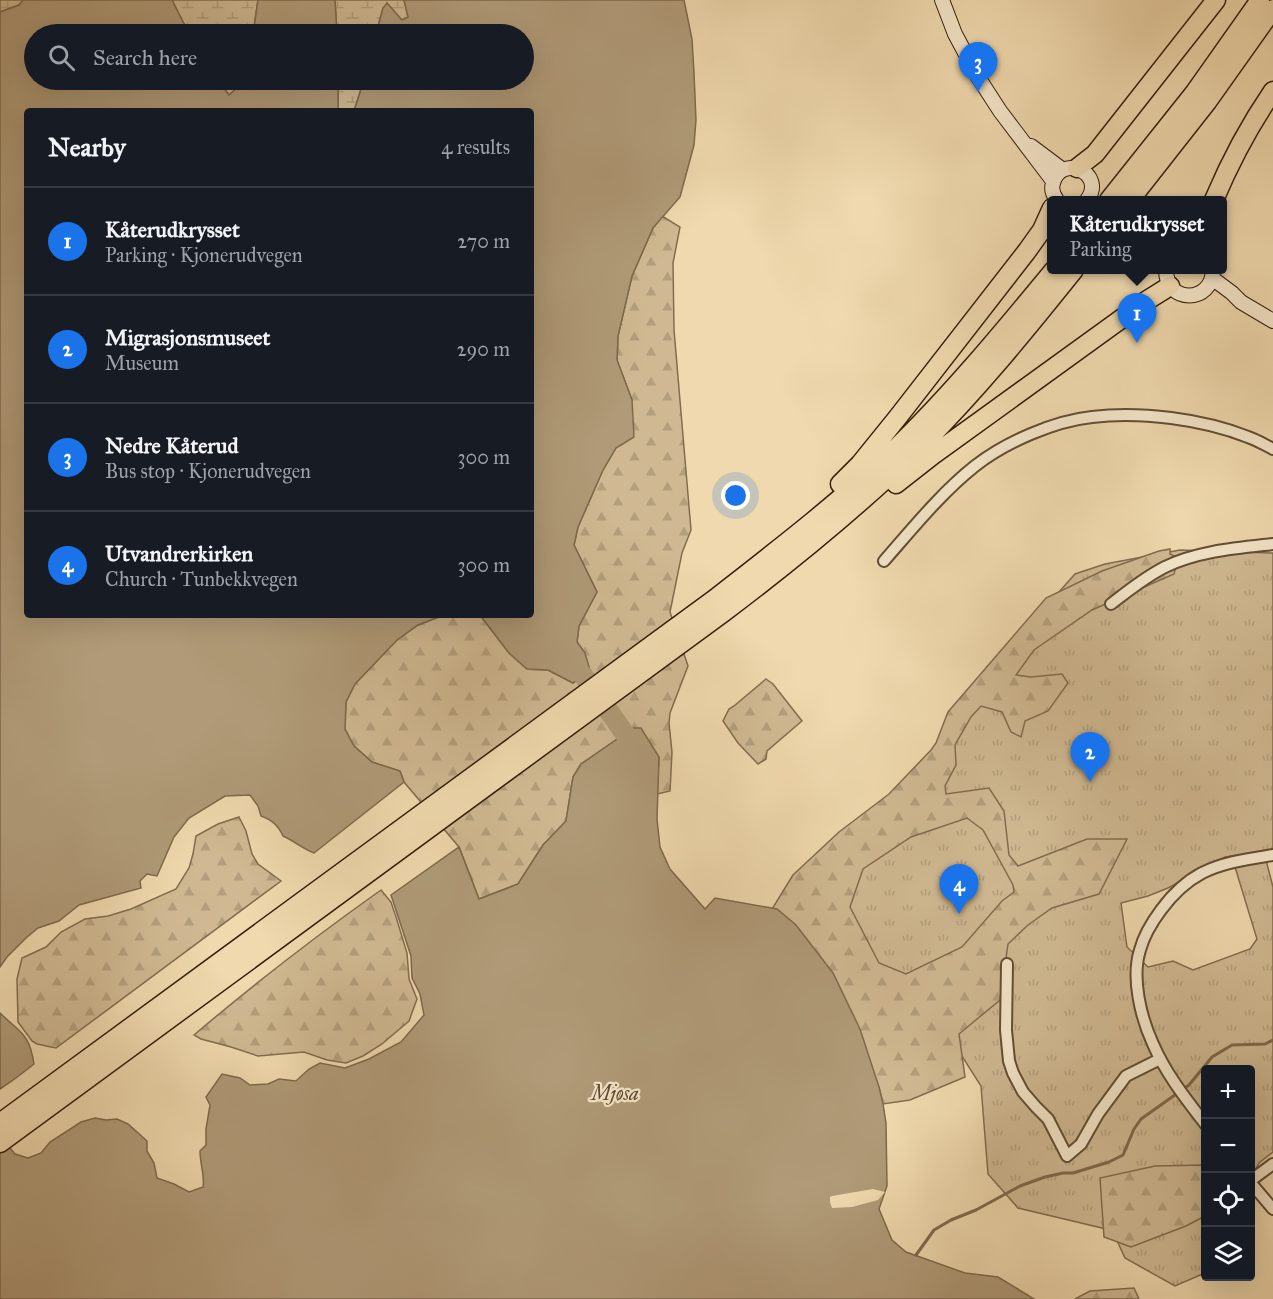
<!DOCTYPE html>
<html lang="en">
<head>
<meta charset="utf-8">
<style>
	body { margin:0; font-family:"IM FELL Great Primer",serif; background:#20242c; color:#f1f3f6 }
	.controls { position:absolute; right:18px; bottom:18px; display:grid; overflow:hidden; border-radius:6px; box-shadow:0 6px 24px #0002 }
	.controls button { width:54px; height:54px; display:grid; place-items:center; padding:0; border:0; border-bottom:2px solid #363941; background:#171b24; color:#f1f3f6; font:30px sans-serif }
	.you { position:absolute; left:736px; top:496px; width:21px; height:21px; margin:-15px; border:4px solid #fff; border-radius:50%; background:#1a73e8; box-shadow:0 0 0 9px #1a73e833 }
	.badge { display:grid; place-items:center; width:39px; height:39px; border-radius:50%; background:#1a73e8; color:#fff; font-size:20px; font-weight:700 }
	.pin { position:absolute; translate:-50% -50px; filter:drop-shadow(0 2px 3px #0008) }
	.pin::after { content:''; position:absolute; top:32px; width:21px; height:18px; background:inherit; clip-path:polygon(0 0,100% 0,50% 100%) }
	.popup { position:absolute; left:1047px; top:196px; width:180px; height:78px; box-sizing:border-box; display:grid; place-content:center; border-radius:6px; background:#171b24; filter:drop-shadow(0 2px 4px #0005); font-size:20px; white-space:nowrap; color:#9ea1a6 }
	.popup b { font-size:22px; color:#f1f3f6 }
	.popup::after { content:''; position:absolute; left:50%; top:100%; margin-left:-12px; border:12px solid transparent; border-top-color:#171b24 }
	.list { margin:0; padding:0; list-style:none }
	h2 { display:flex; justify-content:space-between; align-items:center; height:78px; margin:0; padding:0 24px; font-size:26px }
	h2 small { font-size:20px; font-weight:400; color:#9ea1a6 }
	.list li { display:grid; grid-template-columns:39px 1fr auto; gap:18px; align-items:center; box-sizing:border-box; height:108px; padding:0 24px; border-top:2px solid #363941 }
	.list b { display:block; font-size:22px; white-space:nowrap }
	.list p { margin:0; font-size:20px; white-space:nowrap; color:#9ea1a6 }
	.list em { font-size:20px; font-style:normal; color:#9ea1a6 }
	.icon { flex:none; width:33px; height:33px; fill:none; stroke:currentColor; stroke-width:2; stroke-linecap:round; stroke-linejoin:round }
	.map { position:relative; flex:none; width:1273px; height:1299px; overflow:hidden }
	.search { position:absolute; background:#171b24; box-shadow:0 6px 24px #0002; left:24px; top:24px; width:510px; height:66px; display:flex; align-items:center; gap:15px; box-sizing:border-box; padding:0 21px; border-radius:33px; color:#9ea1a6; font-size:22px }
	.panel { position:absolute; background:#171b24; box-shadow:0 6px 24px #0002; left:24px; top:108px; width:510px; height:510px; border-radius:6px }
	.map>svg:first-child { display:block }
	.grass { fill:url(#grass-tufts); stroke:#826c4f; stroke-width:1.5 }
	.forest { fill:url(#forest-firs); stroke:#826c4f; stroke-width:1.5; fill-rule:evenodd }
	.wetland { fill:url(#wetland-marsh); stroke:#826c4f; stroke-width:1.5 }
	.water { fill:#b09a77; stroke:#7e694c; stroke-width:1.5 }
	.pier { fill:#f0d9ae }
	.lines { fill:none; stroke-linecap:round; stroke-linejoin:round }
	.stream { stroke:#7e694c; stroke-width:3 }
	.river { stroke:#b09a77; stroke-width:20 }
	.minor-casing { stroke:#624e34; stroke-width:14 }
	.secondary-casing { stroke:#331f0c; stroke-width:16 }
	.motorway-casing { stroke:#331f0c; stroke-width:21 }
	.minor { stroke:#f5e6ca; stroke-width:10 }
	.secondary { stroke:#f5e6ca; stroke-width:14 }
	.motorway { stroke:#f0d9ae; stroke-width:18 }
	.labels { text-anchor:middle; stroke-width:4.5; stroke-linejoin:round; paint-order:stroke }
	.water-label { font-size:20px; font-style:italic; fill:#5f4a31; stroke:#f5e6ca }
</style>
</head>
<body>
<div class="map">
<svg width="1273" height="1299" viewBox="0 0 1273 1299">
	<defs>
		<pattern id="grass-tufts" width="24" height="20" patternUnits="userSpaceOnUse" patternTransform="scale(1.5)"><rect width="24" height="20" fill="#d0b992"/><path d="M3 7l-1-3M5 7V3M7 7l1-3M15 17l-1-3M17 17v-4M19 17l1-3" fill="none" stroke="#b39f7d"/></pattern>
		<pattern id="forest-firs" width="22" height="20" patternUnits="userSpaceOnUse" patternTransform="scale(1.5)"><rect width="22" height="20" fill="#d0b992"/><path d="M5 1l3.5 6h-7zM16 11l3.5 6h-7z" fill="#b39f7d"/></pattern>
		<pattern id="wetland-marsh" width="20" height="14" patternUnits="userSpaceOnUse" patternTransform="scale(1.5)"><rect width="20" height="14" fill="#d0b992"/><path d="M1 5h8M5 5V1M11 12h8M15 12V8" fill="none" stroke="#b39f7d"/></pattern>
	</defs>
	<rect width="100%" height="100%" fill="#f0d9ae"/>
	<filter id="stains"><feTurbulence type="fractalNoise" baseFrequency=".00333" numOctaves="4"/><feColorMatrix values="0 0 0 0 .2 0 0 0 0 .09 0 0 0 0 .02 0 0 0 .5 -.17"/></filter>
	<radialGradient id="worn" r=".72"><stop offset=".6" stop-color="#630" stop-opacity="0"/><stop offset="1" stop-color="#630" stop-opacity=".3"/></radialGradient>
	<!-- grass -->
	<path class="grass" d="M1180,550L1273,553V850L1225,857L1168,888L1148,896L1121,903L1127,947L1148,967L1173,961L1193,970L1250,949L1257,939L1235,867L1266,860L1273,887V1152L1259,1163L1251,1178L1250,1070H1206L1205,1273L1175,1286L1125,1258L1113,1232L1102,1228L1018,1208L988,1174L981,1086L960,1053L895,994L805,875L936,758L949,716L1075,574L1105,564Z"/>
	<!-- forest -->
	<path class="forest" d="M662,216L680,227L673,263L674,330L691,530L682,553L670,612L688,666L670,713L669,723L672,752L670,791L657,794L659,757L633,729L581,764L573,777L566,821L543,845L518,884L479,899L459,847L404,782L400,771L372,762L354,746L345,729L346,702L355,684L397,640L418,625L444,615H480L509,653L527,669L548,670L573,683L585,653L577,642L579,626L597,592L574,545L578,527L603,470L616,447L632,400L617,360L618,336L632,276L653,228Z
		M1170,549V554L1178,558L1174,574L1092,610L1034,650L1016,675L1031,677L1062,674L1068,683L1048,711L1025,721L1021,737L1011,732L1002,712L981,706L971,717L955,745L956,765L945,786L946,794L989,788L1004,811L1009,855L1018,866L1087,839H1127L1099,894L1052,908L1028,925L1008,944L1000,1000L959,1034L965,1077L910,1100L883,1104L879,1087L772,909L793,875L839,832L889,794L931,750L936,743L948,712L1046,598L1102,571L1159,551ZM967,818L983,830L1013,885L1014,892L1002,901L962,947L906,974L879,963L850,907L863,869L911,837Z
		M766,679L773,684L802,721L767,751L766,759L758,764L738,743L723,721L729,709L734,706Z
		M239,817L246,831L252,854L258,864L281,881L56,1048L37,1044L32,1041L18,1022L17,979L22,958L46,947L61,932L85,919L108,916L131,909L176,889L189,868L193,854L196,836L218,824Z
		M381,890L391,902L396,917L407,953L409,979L417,999L409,1021L382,1044L363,1056L346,1063L327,1060L304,1052L258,1056L231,1047L201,1039L194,1035C254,984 316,936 381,890Z
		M1205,1165V1216L1186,1226L1131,1247L1104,1237L1100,1178L1155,1166Z
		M1134,1288L1139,1299H1075L1090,1291Z"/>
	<!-- wetland -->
	<path class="wetland" d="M0,0H23L19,5L0,12Z
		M172,0H258L253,34H189Z
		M335,0H404L408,17L402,20L383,8L376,34H337Z
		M218,80H241L238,87L229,95Z
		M338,80H364L354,111H338Z"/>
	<!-- water -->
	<path class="water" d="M23,0H172L189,34H34V80H218L229,95L238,87L241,80H338V111H27V615H444L418,625L397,640L355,684L346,702L345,729L354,746L372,762L400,771L404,782L314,853C303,849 294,841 283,836C278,825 272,820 261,816L258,806L250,795L225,796L189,818L174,837L157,876L147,874L140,881L141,888L79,905L59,921L38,928L26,938L7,957L0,967V12L19,5Z
		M258,0H335L337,34H253Z
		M404,0H684L692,39L694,73L696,120L694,145L680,197L653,228L632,276L618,336L617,360L632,400L634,437L616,448L603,470L578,527L574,545L597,592L579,626L577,642L585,653L590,670L573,683L548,670L527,669L509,653L480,615H531V111H354L364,80H524V34H376L383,8L387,3L402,20L408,17Z
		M633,728H641L659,757L657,819L660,847L670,869L705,909L715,898L777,909L796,925L833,973L860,1029L879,1087L883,1104L886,1123L887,1186L879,1209L892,1240L906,1252L965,1273L998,1277L1034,1299H0V1136L15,1154L28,1158L41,1153L50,1142L81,1122L95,1118L106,1120L117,1119L128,1124L147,1141V1151L154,1163L157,1178L174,1184L189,1192L203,1187C205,1176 200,1164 200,1151L206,1145V1129L210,1105L206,1097L222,1074L240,1078L250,1085L268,1084L279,1079L296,1081L309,1069L320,1063L345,1068L369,1059L401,1042L424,1015L420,994L412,978L411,956L391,895L459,847L479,899L518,884L543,845L566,821L573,777L581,764Z
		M0,1013C20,1033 29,1032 34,1064L16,1078L0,1089Z"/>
	<!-- pier -->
	<path class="pier" d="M873,1189L885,1192L878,1200L852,1207L832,1208L830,1202V1197L832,1196Z"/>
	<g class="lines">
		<!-- stream -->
		<path class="stream" d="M916,1255L934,1230L951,1220L976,1210L1020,1186L1045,1177L1063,1173H1073L1109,1162L1123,1155L1134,1129L1141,1119L1189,1085L1212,1057L1232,1045L1265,1044L1273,1040"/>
		<!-- river -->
		<path class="river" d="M583,675L625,734"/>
		<!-- minor casing -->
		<g class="minor-casing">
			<path id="minor" d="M884,561C913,528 941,493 975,466C1006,442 1054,421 1092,417C1140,411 1203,419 1248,437C1257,440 1265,445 1273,449
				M1111,604C1128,591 1145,577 1165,567C1198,551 1237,548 1273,544
				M1007,964L1006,1030L1009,1061L1013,1073L1023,1092L1036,1107L1048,1119L1067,1156L1081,1144L1098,1114L1126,1076L1160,1059
				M1206,1125C1186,1099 1166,1074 1153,1044C1141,1018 1131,978 1140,950C1144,935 1152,922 1161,910C1172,895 1185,882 1202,873C1224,862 1248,859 1273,855
				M1250,1181L1273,1164
				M1250,1182L1273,1209"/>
		</g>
		<!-- secondary casing -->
		<g class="secondary-casing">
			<path id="secondary" d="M942,0L955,34L978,77L1000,111L1053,181
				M1031,146L1063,170
				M1057,200C1053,195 1051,189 1053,183C1061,153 1107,173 1087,200
				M1166,270C1166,304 1212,304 1213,270
				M1212,278L1232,293L1241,302L1273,321"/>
		</g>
		<!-- motorway casing -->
		<g class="motorway-casing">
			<path id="motorway" d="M1077,168L1095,154L1216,0
				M1109,200L1195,92L1260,0
				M1130,200L1207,102L1273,9
				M1214,200C1230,162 1249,126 1273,91
				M840,484L860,464L898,417L1027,251L1042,230L1052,208
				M896,484L933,455L1146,301L1170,286
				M0,1123L716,598C776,551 836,505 891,453C950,396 1002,333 1054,270
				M0,1143L724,612C793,560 860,505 922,445C977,390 1026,330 1074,270"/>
		</g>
		<!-- minor -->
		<use href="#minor" class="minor"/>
		<!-- secondary -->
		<use href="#secondary" class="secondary"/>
		<!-- motorway -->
		<use href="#motorway" class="motorway"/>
	</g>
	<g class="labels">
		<!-- water labels -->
		<g class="water-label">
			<text x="615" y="1100">Mjøsa</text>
		</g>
	</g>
	<rect width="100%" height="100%" filter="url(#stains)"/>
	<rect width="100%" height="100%" fill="url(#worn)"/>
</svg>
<div class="controls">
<button>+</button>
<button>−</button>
<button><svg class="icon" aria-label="locate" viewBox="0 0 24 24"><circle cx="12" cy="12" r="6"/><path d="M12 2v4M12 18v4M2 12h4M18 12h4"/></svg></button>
<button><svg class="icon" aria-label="layers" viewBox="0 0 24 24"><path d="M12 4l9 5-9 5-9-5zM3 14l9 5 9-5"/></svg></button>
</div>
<div class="you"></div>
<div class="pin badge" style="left:1137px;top:343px">1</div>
<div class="popup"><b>Kåterudkrysset</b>Parking</div>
<div class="pin badge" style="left:1090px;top:782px">2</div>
<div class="pin badge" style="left:978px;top:92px">3</div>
<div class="pin badge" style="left:959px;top:914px">4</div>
<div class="search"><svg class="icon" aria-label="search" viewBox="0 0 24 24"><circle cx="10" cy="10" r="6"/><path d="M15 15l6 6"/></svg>Search here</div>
<section class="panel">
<h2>Nearby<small>4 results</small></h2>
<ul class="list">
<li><span class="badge">1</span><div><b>Kåterudkrysset</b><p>Parking · Kjonerudvegen</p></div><em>270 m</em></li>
<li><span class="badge">2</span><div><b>Migrasjonsmuseet</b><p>Museum</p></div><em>290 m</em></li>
<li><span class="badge">3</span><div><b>Nedre Kåterud</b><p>Bus stop · Kjonerudvegen</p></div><em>300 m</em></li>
<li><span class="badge">4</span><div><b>Utvandrerkirken</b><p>Church · Tunbekkvegen</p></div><em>300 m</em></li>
</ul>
</section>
</div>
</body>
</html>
